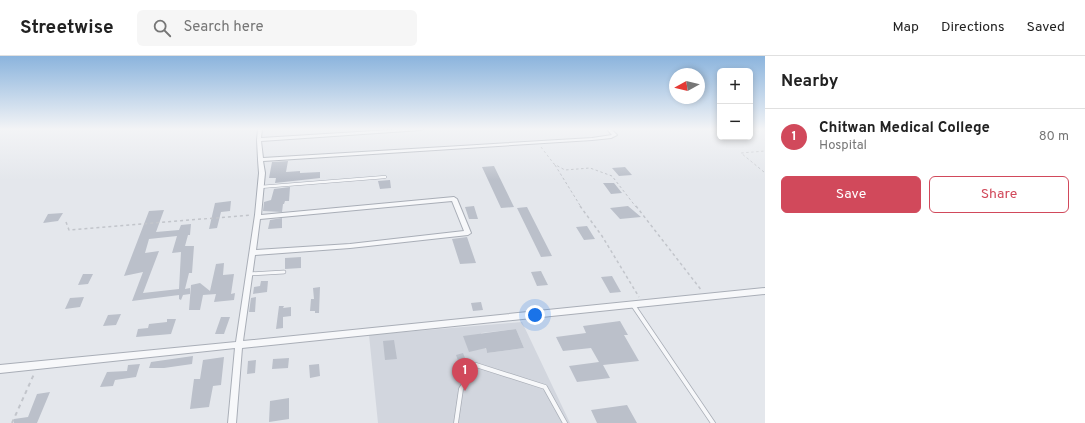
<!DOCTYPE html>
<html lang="en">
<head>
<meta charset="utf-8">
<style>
	body { margin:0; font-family:Overpass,sans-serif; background:#f6f6f6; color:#222 }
	.controls { position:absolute; right:12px; top:12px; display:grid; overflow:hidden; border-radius:6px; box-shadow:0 2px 6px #0003 }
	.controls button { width:36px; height:36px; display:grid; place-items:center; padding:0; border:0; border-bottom:1px solid #e0e0e0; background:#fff; color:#222; font:20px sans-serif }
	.compass { position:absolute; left:669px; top:12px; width:36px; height:36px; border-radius:50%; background:#fff; box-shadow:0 2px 6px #0003; rotate:262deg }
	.you { position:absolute; left:535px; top:259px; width:14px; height:14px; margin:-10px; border:3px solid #fff; border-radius:50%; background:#1a73e8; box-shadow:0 0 0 6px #1a73e833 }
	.badge { display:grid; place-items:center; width:26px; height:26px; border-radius:50%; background:#d1495b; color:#fff; font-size:13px; font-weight:700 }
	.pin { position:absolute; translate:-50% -33px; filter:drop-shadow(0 1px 2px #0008) }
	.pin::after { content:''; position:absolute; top:21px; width:14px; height:12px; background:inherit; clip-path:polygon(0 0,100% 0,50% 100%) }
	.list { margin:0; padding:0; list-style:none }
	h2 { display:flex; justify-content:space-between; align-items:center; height:52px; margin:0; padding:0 16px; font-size:17px }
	h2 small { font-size:13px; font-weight:400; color:#767676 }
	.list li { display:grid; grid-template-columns:26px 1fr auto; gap:12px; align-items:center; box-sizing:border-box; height:56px; padding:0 16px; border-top:1px solid #e0e0e0 }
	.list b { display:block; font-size:15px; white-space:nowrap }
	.list p { margin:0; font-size:13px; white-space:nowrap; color:#767676 }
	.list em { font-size:13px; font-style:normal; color:#767676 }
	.actions { display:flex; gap:8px; padding:12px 16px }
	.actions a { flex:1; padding:9px 0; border:1px solid #d1495b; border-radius:6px; text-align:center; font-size:14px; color:#d1495b }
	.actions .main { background:#d1495b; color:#fff }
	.icon { flex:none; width:22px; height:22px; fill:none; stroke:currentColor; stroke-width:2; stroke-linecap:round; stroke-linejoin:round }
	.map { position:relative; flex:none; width:765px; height:367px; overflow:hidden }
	header { display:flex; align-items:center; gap:24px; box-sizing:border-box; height:56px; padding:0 20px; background:#fff; border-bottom:1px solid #e0e0e0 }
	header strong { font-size:19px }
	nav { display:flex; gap:22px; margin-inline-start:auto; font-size:14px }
	.search { width:280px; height:36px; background:#f6f6f6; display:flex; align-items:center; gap:10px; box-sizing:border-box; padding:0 14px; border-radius:6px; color:#767676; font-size:15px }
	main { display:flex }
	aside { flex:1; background:#fff }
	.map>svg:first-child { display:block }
	.built { fill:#d2d6de; fill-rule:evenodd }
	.building { fill:#bbc0ca; fill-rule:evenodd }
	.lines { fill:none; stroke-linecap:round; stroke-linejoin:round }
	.service-far2-casing { stroke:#a9aeb7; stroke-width:3.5 }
	.service-far1-casing { stroke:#a9aeb7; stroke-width:4.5 }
	.service-casing { stroke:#a9aeb7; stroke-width:5.5 }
	.minor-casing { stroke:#a9aeb7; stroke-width:2 }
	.path-far2 { stroke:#c2c5cb; stroke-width:1; stroke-dasharray:2.5 2.5; stroke-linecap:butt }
	.path-far1 { stroke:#c2c5cb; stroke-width:1.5; stroke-dasharray:3 3; stroke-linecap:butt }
	.path { stroke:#c2c5cb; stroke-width:2; stroke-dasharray:4 4; stroke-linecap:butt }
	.service-far2 { stroke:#f7f8fa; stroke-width:2.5 }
	.service-far1 { stroke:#f7f8fa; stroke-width:3 }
	.service { stroke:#f7f8fa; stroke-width:4 }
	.minor { fill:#f7f8fa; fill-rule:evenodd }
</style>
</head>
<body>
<header>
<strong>Streetwise</strong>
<div class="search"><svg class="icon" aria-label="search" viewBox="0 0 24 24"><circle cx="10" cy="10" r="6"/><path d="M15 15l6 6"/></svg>Search here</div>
<nav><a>Map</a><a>Directions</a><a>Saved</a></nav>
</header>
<main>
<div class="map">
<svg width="765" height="367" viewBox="0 0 765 367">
	<rect width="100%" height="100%" fill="#e4e7ec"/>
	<!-- built -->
	<path class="built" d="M522,266L570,367H378L369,279ZM516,273L524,292L487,297L481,277Z"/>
	<!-- building -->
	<path class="building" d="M288,105L286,116L300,115V117L320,116V122L275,127L276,122H269L272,106Z
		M494,110L514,151L501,152L482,111Z
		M625,111L632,119L619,120L612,112Z
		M390,124L391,132L380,133L378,125Z
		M603,127H614L622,137L611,138Z
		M290,131L289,145H285L284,148H283L282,156L263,155L264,146L271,144L274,133Z
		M231,145L230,155L221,156L217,172L209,173L215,147Z
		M474,150L478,163H469L465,151Z
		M628,150L641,161L620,163L610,152Z
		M527,151L552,200L541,201L517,152Z
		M164,154L156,176L179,174L181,169L191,168L190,179H188L185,190H194L192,217H189L185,233L190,232V238L183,239L181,244L179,243V239L132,245L143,216L124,220L149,155ZM177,180L172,197L181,196L179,233L143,237L159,195L145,197L149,183Z
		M63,157L58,165L43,167L48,158Z
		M282,162V172L268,173L270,164Z
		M587,170L595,183L584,184L576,171Z
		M467,181L476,207L460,208L452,183Z
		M301,201V212L285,213V202Z
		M224,207L223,219L234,218L231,238L235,237L234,244L214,246L216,238L203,239L200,254H189L191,229L200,227L210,235L216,208Z
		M541,215L548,229L537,230L531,216Z
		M83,218H93L88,228L78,229Z
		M612,220L621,236L610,237L601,221Z
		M261,225H268L267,236L253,238L254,231L260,230Z
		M320,231L319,257H315V255H310L311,243H314L313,232Z
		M84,241L80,251L65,253L70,242Z
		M256,241L255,256H249L251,242Z
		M481,246L483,254L473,255L471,247Z
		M279,250H284L283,252L291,251V260L283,261V272L276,273Z
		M121,258L116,269L103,270L108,259Z
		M221,261H230L224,278H215Z
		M167,263H176L171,278L136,281L138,273L148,272L149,268L167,266Z
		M620,265L628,279H624L639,305L603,309L610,322L577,326L569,310L599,306L591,292L563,295L556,281L586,277L583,270Z
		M516,273L524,292L487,297L486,292L469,296L463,280Z
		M394,284L397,303L385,304L383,285Z
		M463,297L468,309L460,310L456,299Z
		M193,300L192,308L164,312H149L151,306Z
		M224,301L221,329L213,330L209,351L190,353L194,323H200L203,304Z
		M289,302L288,312L272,313L273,303Z
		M256,304L255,317L247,318L248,305Z
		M140,308L136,321L115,324L113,330L100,331L107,316L127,315L128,309Z
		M319,308L320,320L310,322L309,309Z
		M50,336L37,367H14V363L28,361L37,338Z
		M289,342V363L269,366L270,345Z
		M627,349L637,367H597L591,354Z"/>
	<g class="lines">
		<!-- service-far2 casing -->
		<g class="service-far2-casing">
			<path id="service-far2" d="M260,131L385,121"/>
		</g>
		<!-- service-far1 casing -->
		<g class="service-far1-casing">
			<path id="service-far1" d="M249,218L284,216"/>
		</g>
		<!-- service casing -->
		<g class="service-casing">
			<path id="service" d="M633,249L713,367
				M456,367L461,333L476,309L545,331L565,367"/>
		</g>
		<!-- minor casing -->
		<g class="minor-casing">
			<path id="minor" d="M258,73H262L261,82L406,73H423L421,74L261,85L263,102L592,82L612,79L607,73H611L617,79L611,82L592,84L263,105L265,117L261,159L454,141L457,143L471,177L468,179L350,192L255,199L243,285L765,232V238L242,292L236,367H228L235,292L0,317V309L236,286L255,159L259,117L258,104V103L257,84ZM452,145L464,175L350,188L256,194L260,163Z"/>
		</g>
		<!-- path-far2 -->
		<path class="path-far2" d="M541,91L554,108L565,114L590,112L612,120L636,151
			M555,109L581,151
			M764,116L741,97L765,95"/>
		<!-- path-far1 -->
		<path class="path-far1" d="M580,150L602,180L639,241
			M636,150L702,235
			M66,166L69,174L251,159"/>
		<!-- path -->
		<path class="path" d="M12,367L34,318"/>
		<!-- service-far2 -->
		<use href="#service-far2" class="service-far2"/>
		<!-- service-far1 -->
		<use href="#service-far1" class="service-far1"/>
		<!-- service -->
		<use href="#service" class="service"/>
		<!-- minor -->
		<use href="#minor" class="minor"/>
	</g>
	<!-- sky -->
	<linearGradient id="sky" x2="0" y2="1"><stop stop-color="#8bb4dd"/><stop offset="0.59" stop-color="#f3f4f6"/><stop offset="1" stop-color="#f3f4f6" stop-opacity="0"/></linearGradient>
	<rect width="765" height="124" fill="url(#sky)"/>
</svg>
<div class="controls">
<button>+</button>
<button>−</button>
</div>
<svg class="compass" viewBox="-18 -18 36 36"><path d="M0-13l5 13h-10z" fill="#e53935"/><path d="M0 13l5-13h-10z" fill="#767676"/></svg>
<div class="you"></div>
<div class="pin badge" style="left:465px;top:335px">1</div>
</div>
<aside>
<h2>Nearby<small></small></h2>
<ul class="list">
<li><span class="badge">1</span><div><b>Chitwan Medical College</b><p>Hospital</p></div><em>80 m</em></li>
</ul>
<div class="actions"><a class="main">Save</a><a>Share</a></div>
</aside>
</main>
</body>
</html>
